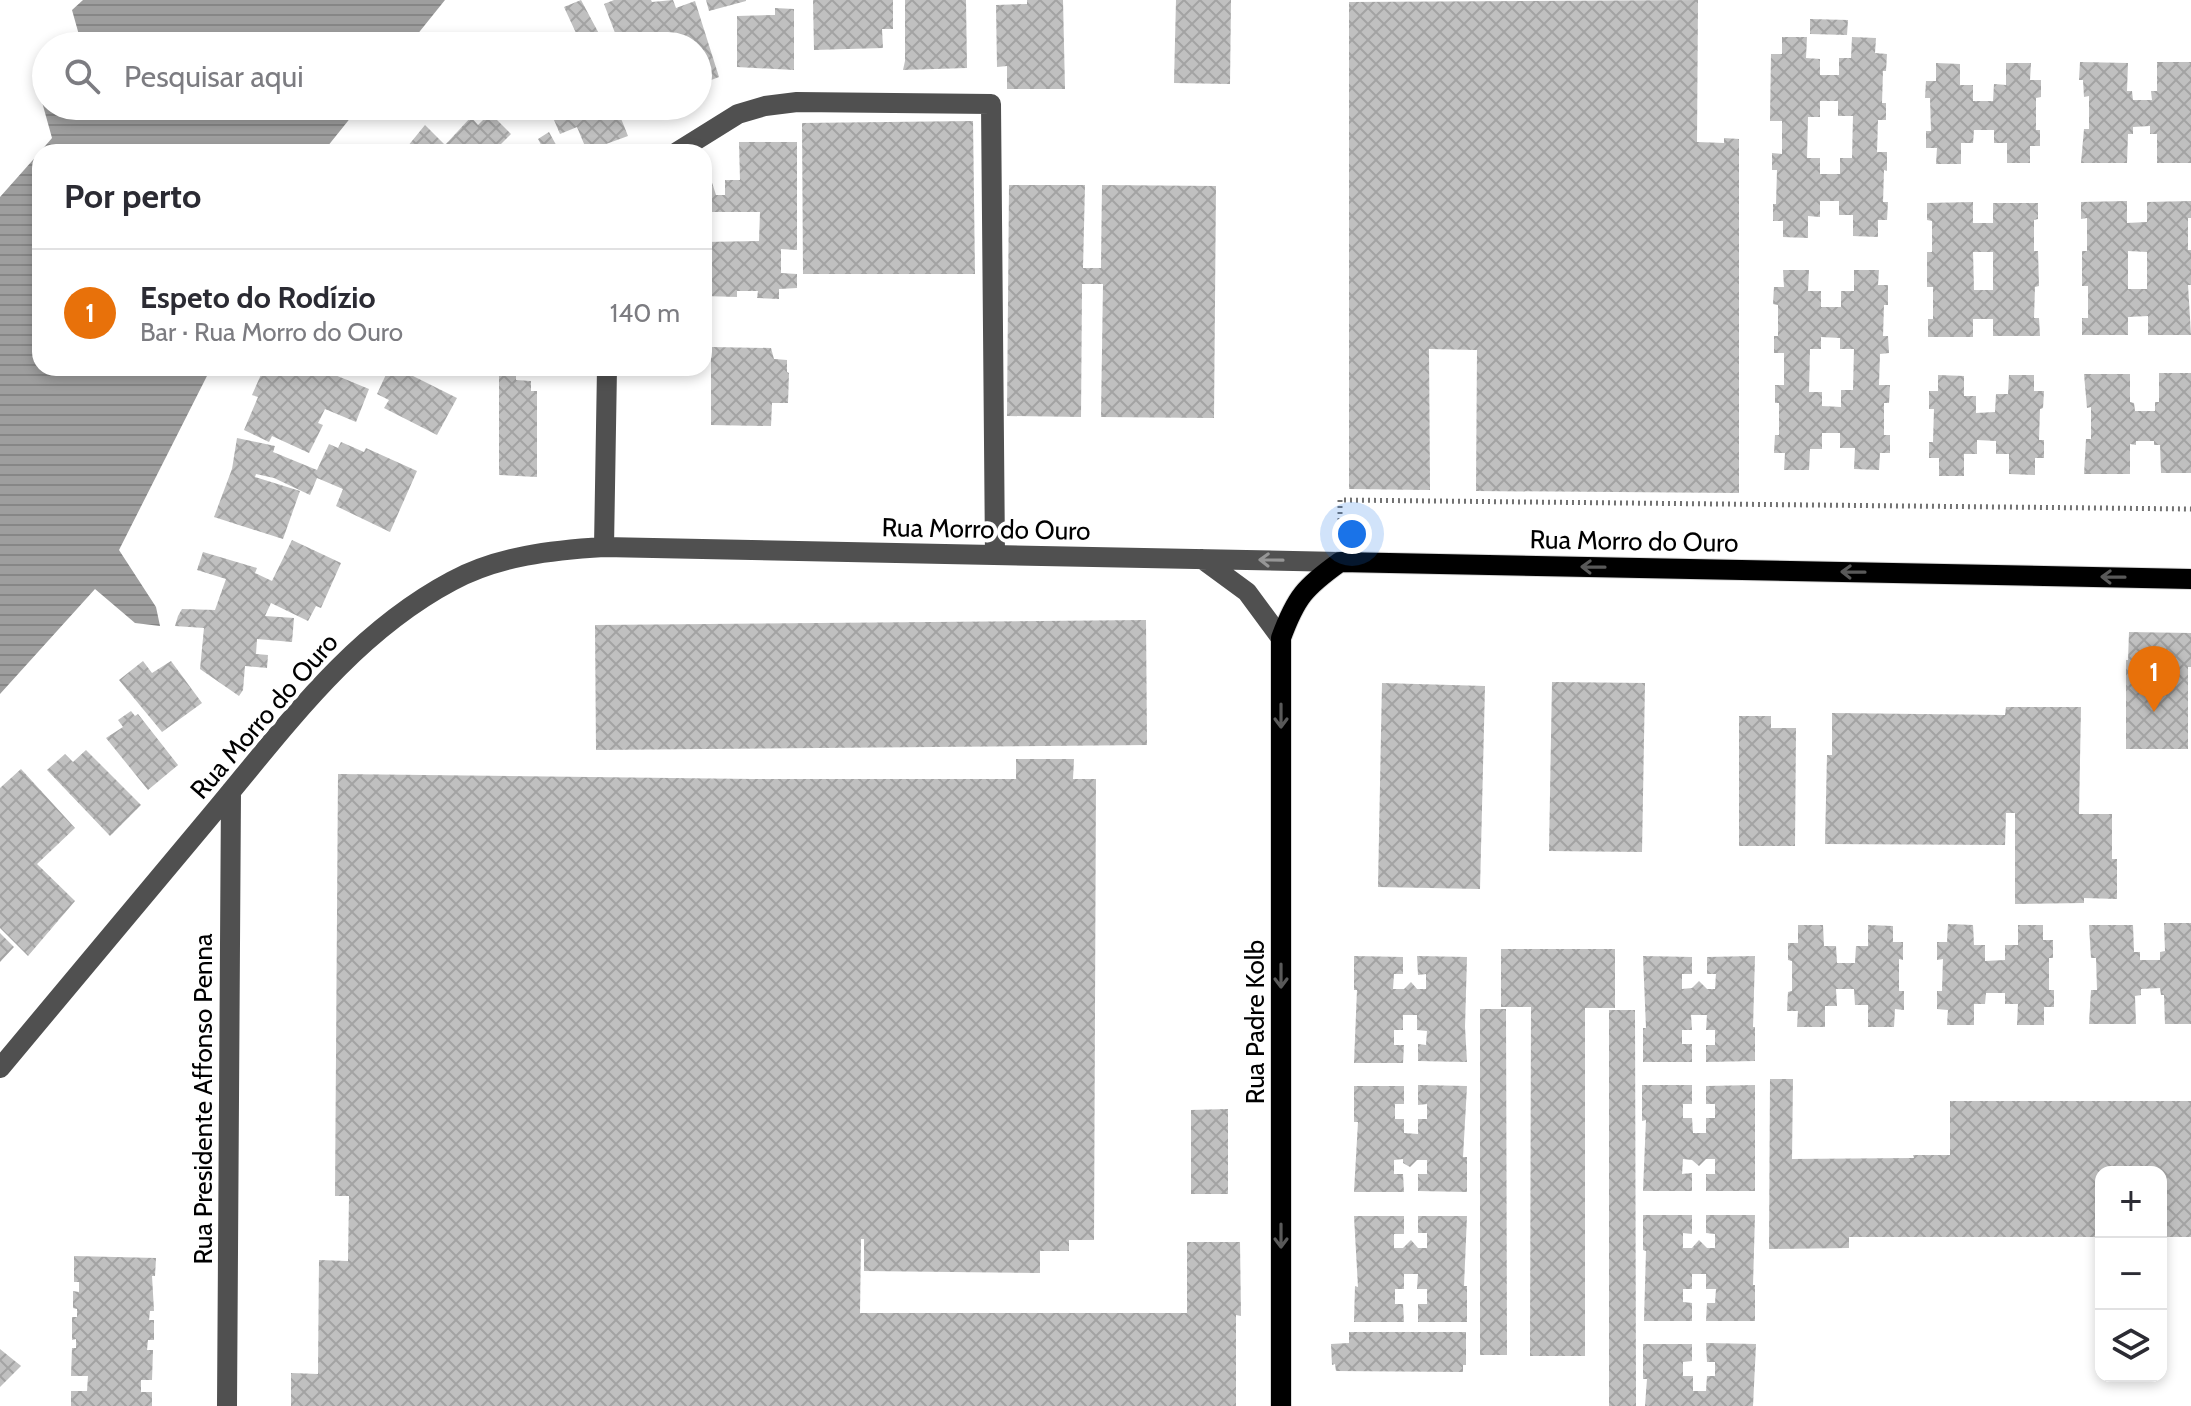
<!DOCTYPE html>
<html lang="pt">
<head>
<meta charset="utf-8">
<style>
	body { margin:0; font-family:Cabin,sans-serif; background:#f7f7f7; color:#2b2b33 }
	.controls { position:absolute; right:24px; bottom:24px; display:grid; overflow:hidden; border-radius:16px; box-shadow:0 4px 12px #0003 }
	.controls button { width:72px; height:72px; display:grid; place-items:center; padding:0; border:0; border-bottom:2px solid #e1e1e2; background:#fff; color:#2b2b33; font:40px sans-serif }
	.you { position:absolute; left:1352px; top:534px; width:28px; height:28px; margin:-20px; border:6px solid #fff; border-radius:50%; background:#1a73e8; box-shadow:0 0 0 12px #1a73e833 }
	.badge { display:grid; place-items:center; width:52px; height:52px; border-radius:50%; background:#000; color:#fff; font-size:26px; font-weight:700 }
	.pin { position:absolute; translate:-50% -66px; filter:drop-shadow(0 2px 4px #0008) }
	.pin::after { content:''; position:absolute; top:42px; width:28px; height:24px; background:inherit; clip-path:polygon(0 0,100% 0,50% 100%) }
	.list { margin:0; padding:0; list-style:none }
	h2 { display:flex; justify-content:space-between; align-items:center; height:104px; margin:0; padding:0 32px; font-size:34px }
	h2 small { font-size:26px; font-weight:400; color:#7c7c81 }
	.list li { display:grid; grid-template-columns:52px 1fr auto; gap:24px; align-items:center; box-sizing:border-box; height:128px; padding:0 32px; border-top:2px solid #e1e1e2 }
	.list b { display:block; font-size:30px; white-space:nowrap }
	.list p { margin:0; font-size:26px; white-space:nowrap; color:#7c7c81 }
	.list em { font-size:26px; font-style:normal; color:#7c7c81 }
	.icon { flex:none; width:44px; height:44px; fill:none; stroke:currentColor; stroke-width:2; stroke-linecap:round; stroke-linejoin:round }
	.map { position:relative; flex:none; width:2191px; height:1406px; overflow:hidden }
	.search { position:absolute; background:#fff; box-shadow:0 4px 12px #0003; left:32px; top:32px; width:680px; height:88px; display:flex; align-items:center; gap:20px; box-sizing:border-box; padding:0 28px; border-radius:44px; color:#7c7c81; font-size:30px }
	.panel { position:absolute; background:#fff; box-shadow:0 4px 12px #0003; left:32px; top:144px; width:680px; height:232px; border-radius:24px }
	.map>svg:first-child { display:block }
	.water { fill:url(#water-rules) }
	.building { fill:url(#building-cross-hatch); fill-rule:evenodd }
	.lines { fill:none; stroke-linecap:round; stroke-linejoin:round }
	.major-casing { stroke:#dbdbdb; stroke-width:22 }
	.path { stroke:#727272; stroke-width:5; stroke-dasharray:2 4; stroke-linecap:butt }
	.minor { stroke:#505050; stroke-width:20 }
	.major { stroke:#000; stroke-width:20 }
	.oneway { stroke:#969696 }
	.oneway2 { stroke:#595959 }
	.labels { text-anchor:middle; stroke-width:8; stroke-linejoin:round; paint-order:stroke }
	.street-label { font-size:26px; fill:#000; stroke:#fff }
</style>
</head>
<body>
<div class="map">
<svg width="2191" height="1406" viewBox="0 0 2191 1406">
	<defs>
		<pattern id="water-rules" width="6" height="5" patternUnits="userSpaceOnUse" patternTransform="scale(2)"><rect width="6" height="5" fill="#9e9e9e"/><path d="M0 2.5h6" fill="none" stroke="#868686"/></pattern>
		<pattern id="building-cross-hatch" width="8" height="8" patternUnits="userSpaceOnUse" patternTransform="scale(2)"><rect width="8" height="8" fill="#c0c0c0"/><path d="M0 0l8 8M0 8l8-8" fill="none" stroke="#a3a3a3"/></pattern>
	</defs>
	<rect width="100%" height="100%" fill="#fff"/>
	<!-- water -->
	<path class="water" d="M83,0H445L408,46H77L79,35L72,10Z
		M46,97V106H360L323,152H40L52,138L42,102Z
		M40,152V368H211L119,550L156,607L160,626L135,623L95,589L0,694V197Z"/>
	<!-- building -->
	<path class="building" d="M581,0L604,43L597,46H582L564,7Z
		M614,0H651L652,2L673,0L676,8L695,1L719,77L698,85V46H620L604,4Z
		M706,0H746V1L709,11Z
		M813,0H893V29H882L883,48L814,50Z
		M905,0H966L967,68L903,70L905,61Z
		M1027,0H1063L1065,89H1007V66L997,67L996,5L1027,4Z
		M1176,0H1231L1230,84L1174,83Z
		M1698,0L1697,142L1724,143V138L1739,139V493L1476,491L1477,350L1429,349L1430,490L1349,489V2Z
		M775,8L794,9V70L737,67V16L775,15Z
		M1810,19L1848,20L1847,35L1810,34Z
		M1782,37H1807L1806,58L1820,59V75H1839V58H1851L1852,37L1876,38L1875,53L1887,54L1886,71H1883L1882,103H1886V120H1878L1877,152H1887V171L1884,170L1883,202H1888L1887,220H1878V237L1853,236V215H1839V201H1820V217L1808,216V238L1783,237V221H1773V204H1776L1777,170H1772V153L1782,154V121H1770L1771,54H1782ZM1820,101H1838V116H1853L1852,158H1840V174H1820V158H1807L1808,117H1820Z
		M2080,62L2128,63L2127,91H2132L2133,100H2152L2151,91H2157V62H2191V163H2157V134H2150V126L2133,127V134H2128L2127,163H2081L2084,129H2089V96L2084,97L2083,80H2079Z
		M1936,63L1960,64V85H1973V101H1993L1994,84L2006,85V63H2031L2030,80H2041V97L2036,98V130H2040V146H2030V163H2007V143H1994V130H1974L1973,143H1961V164H1936L1937,148H1926V131H1931L1930,98H1925L1926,81H1936Z
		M548,106H616L628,136L587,151L577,127L560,134Z
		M490,113L511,134L493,152H452L446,146L442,152H403L425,125L445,145L471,117L478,125Z
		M973,121L975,274H803L802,123Z
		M549,132L560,152H545L538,139Z
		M739,142H797V250L781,249V273L797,274V288L779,289V299L757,298L758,291H737V297L704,296V242L759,241L760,212H704V158L716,195H725V180H740Z
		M1009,185H1085L1083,268H1101L1102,185L1216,186L1214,418L1101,417L1103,284H1082L1081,417L1007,416Z
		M2127,201V223L2147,222V202L2191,201V218H2188V250H2191V285H2188L2191,335H2148V316L2128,317V335H2082V318H2088V286H2082V251H2087V218L2081,219V202ZM2128,251L2147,252V289H2128Z
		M1973,202V223H1993V203H2038V219L2034,220V251H2038L2039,286L2035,287L2034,318H2039L2040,336H1993V319H1973V337H1928V319H1933V287H1927V252H1932V221L1927,220V203ZM1973,252H1993V290H1974Z
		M1783,270H1809L1808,291H1821V307H1841V291H1854V270H1879L1878,285H1888V305H1884L1883,336H1888L1889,353L1880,354L1879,385H1890L1889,403H1884V435H1890V453H1880L1879,470L1854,469L1855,448H1840V433H1822V449H1810L1809,470H1784L1785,453H1774L1775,435H1779V403H1775V385H1784V353H1774V336H1778V305L1773,304L1774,287H1784ZM1821,337L1840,338V349H1854L1853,390H1841V407L1822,406V392H1809L1810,349H1821Z
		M704,307H712L711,347L771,348L774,359L787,360V372L789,373L788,403H772L771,426L711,425V354H704Z
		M280,368L295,371L296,368H318L369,389L356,422L325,409L318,423L323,425L309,453L272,436L269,442L244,430L258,397L252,395L263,370L276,376Z
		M389,368H397L457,398L437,435L384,408L389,400L377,394Z
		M499,368H516V380L531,381V391H537V477L499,475Z
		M2159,373H2191V473H2161L2160,445H2154V441H2136V445L2130,444V474H2084L2086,439H2091V407L2087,408L2084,374H2130V402L2134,403L2135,411H2155V402H2159Z
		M1938,375L1964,376V396H1976V413L1995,412L1996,394H2008L2009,375H2034V391H2044L2043,408L2040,409L2039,440H2044V458H2035V475L2009,474V454H1996V441L1977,440V454H1964V476H1939V458H1929V442H1933L1934,409H1929V391H1938Z
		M237,438L275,446L273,452L317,470L329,444L338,448L341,442L364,452L366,448L417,471L390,532L336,506L343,489L317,478L310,495L274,478L256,474L255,477L300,491L283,539L214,517L232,469Z
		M292,540L341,563L321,608L316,606L308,621L271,603L265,616L294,618L292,642L257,639L256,654L268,655L267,668L245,666L243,690L239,696L200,669L204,628L175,626L178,616L182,609L215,610L226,579L197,570L203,552L257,568L255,573L272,581Z
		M1146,620L1147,745L596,750L595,625Z
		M2129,632L2191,633V667H2188V749H2126V660H2128Z
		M143,661L152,673L171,661L202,703L162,732L119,680Z
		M1552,682L1645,683L1642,852L1549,851Z
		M1382,683L1485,686L1480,889L1378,887Z
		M2006,707H2081L2079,814H2112V859H2117V899L2084,898V903L2015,904V813H2006L2005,845L1825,844L1827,755H1832V713L2005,715Z
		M131,711L135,716L138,714L178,765L148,790L106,738L123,727L118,720Z
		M1739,716H1771V728H1796L1795,846H1739Z
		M86,750L141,805L110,836L47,770L65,754L73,762Z
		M1016,759H1074L1073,779H1096L1094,1240H1069V1251H1040V1273L864,1271V1239H861L860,1313H1187V1242H1240L1241,1316L1236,1315V1406H291V1373L318,1374L319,1260L348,1261L349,1196H335L338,774L752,779H1016Z
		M21,769L75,828L37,864L75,901L28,956L0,928V788Z
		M2164,923H2191V1024H2165L2164,995H2161L2160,988L2141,989V995L2135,996L2136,1024H2089L2091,990H2097L2096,958H2091L2089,925H2133L2134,952H2140V960H2160V952L2165,951Z
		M1948,924L1973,925L1974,945H1985V961L2005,960V945H2018V925H2043V940H2053V958H2049V990H2054V1007H2044V1025H2017L2018,1004H2005V993H1986L1985,1004H1974V1025H1947L1948,1010L1937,1009V991H1942L1943,959L1937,960V942H1947Z
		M1798,925H1823L1824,946H1836L1837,963H1855L1856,946H1868V925L1893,926V942H1903V960L1899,959V991H1904V1010L1895,1009L1894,1027H1868V1005H1855L1854,989H1836L1837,1006H1825V1027H1797L1798,1011H1787L1788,992L1792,991V961L1788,960V943H1798Z
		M0,933L14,947L0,962Z
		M1501,949H1615V1008H1585V1356H1530L1531,1007H1501Z
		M1354,956L1403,957V974H1394L1393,989H1404L1411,982L1417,989H1426V974L1418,975L1417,956L1467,957L1465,1027L1467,1062L1418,1061V1044L1426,1045L1427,1031L1417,1030V1015H1403V1030H1394V1045H1404L1403,1063H1354L1357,990H1354Z
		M1643,956L1692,957V974H1682V989L1692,988L1699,981L1707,989H1715L1716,974H1707V957L1755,956L1753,1027H1755V1061L1706,1062V1045H1715V1030H1706L1707,1015H1691L1692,1030H1682V1044H1692V1062H1643V1028H1646Z
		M1480,1009H1506L1507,1355H1480Z
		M1609,1010H1635L1636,1406H1609Z
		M1770,1079H1793L1792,1159L1914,1158L1913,1155H1950V1101H2191V1237H2161V1172H2101V1237H1849V1248L1769,1249Z
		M1418,1085L1467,1086L1463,1157H1467V1192L1418,1191V1174H1427V1160H1417L1410,1167L1403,1163V1159L1394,1160V1174H1403L1404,1192H1354L1358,1122H1354V1086H1404V1104H1395V1119H1404V1133L1418,1134V1119H1427V1104L1418,1105Z
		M1642,1085H1692V1104H1683V1118H1692L1693,1133H1706V1118H1715V1104H1706V1086L1755,1085V1191H1706V1174H1715V1159H1706L1699,1166L1692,1160L1683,1159L1682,1174L1692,1173V1191H1643L1646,1120L1642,1121Z
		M1228,1109V1194H1191V1110Z
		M1643,1215H1692V1234L1683,1233V1248H1692L1699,1240L1707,1248H1715V1234L1706,1233V1215H1755L1753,1285H1755V1321H1706L1707,1303H1715L1716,1289H1706V1274H1692V1289H1683V1302L1692,1303V1321H1644L1646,1251L1643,1250Z
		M1354,1216H1404V1234H1394V1248H1403L1411,1240L1418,1248H1427V1233H1418V1216H1467L1464,1286H1467V1322H1418V1304H1427V1289H1417L1418,1274H1404V1289H1395V1304H1403L1404,1322H1354L1355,1286L1358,1287Z
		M74,1256L156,1258L155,1276H152L154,1311H150L149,1320H154V1340H148L147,1350H153L152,1380H141V1392H152V1406H71V1391H87L88,1376H71L72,1348H76V1339L72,1340V1317H77V1309L73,1308V1291L79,1292V1282H74Z
		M1349,1332H1466V1365H1463V1372L1336,1371L1335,1364L1332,1365L1331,1344L1349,1343Z
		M1706,1343L1756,1344L1753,1406H1645L1647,1379H1643V1344H1692V1361L1683,1362V1376H1693V1391H1706L1707,1376H1715V1362H1707Z
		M0,1349L21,1366L0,1387Z"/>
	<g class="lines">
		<!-- major casing -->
		<g class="major-casing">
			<path id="major" d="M1281,1406V638C1296,597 1305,587 1340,562L2191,579"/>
		</g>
		<!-- path -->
		<path class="path" d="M1340,532V500L2191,509"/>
		<!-- minor -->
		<path class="minor" d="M677,152L738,114L765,106L797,102L991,104L995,555
			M604,547L607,368
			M1202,559L1247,592L1281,638
			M0,1068C71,982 143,897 214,812C285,727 352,634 452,581C498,556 553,550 604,547L1340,562
			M227,1406L231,791"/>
		<!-- major -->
		<use href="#major" class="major"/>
	</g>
	<!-- one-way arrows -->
	<defs><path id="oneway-shaft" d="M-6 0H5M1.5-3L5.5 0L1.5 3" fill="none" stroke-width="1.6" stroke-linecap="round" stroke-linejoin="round" transform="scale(2)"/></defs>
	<use class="oneway" href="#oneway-shaft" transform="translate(1271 560) rotate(-179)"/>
	<g class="oneway2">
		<use href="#oneway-shaft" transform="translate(1593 567) rotate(-179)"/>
		<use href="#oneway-shaft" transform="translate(1853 572) rotate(-179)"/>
		<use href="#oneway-shaft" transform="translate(2113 577) rotate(-179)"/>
		<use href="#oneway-shaft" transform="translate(1281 716) rotate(90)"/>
		<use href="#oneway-shaft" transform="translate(1281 976) rotate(90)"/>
		<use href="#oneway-shaft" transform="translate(1281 1236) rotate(90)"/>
	</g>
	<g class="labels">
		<!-- street labels -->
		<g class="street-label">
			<text transform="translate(986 529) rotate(1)" y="9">Rua Morro do Ouro</text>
			<text transform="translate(1634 541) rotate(1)" y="9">Rua Morro do Ouro</text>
			<text transform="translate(264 716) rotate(-49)" y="9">Rua Morro do Ouro</text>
			<text transform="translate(1255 1022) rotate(-90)" y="9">Rua Padre Kolb</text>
			<text transform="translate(203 1099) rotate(-90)" y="9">Rua Presidente Affonso Penna</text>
		</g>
	</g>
</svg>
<div class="controls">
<button>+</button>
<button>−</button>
<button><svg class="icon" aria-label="layers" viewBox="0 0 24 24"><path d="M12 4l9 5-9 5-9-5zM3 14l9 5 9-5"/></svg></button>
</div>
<div class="you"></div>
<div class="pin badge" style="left:2154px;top:712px;background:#e8710a">1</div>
<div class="search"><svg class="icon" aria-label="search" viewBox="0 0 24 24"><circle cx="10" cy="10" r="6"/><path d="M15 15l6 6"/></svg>Pesquisar aqui</div>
<section class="panel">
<h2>Por perto<small></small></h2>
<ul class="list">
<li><span class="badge" style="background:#e8710a">1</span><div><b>Espeto do Rodízio</b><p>Bar · Rua Morro do Ouro</p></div><em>140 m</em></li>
</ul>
</section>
</div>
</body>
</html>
